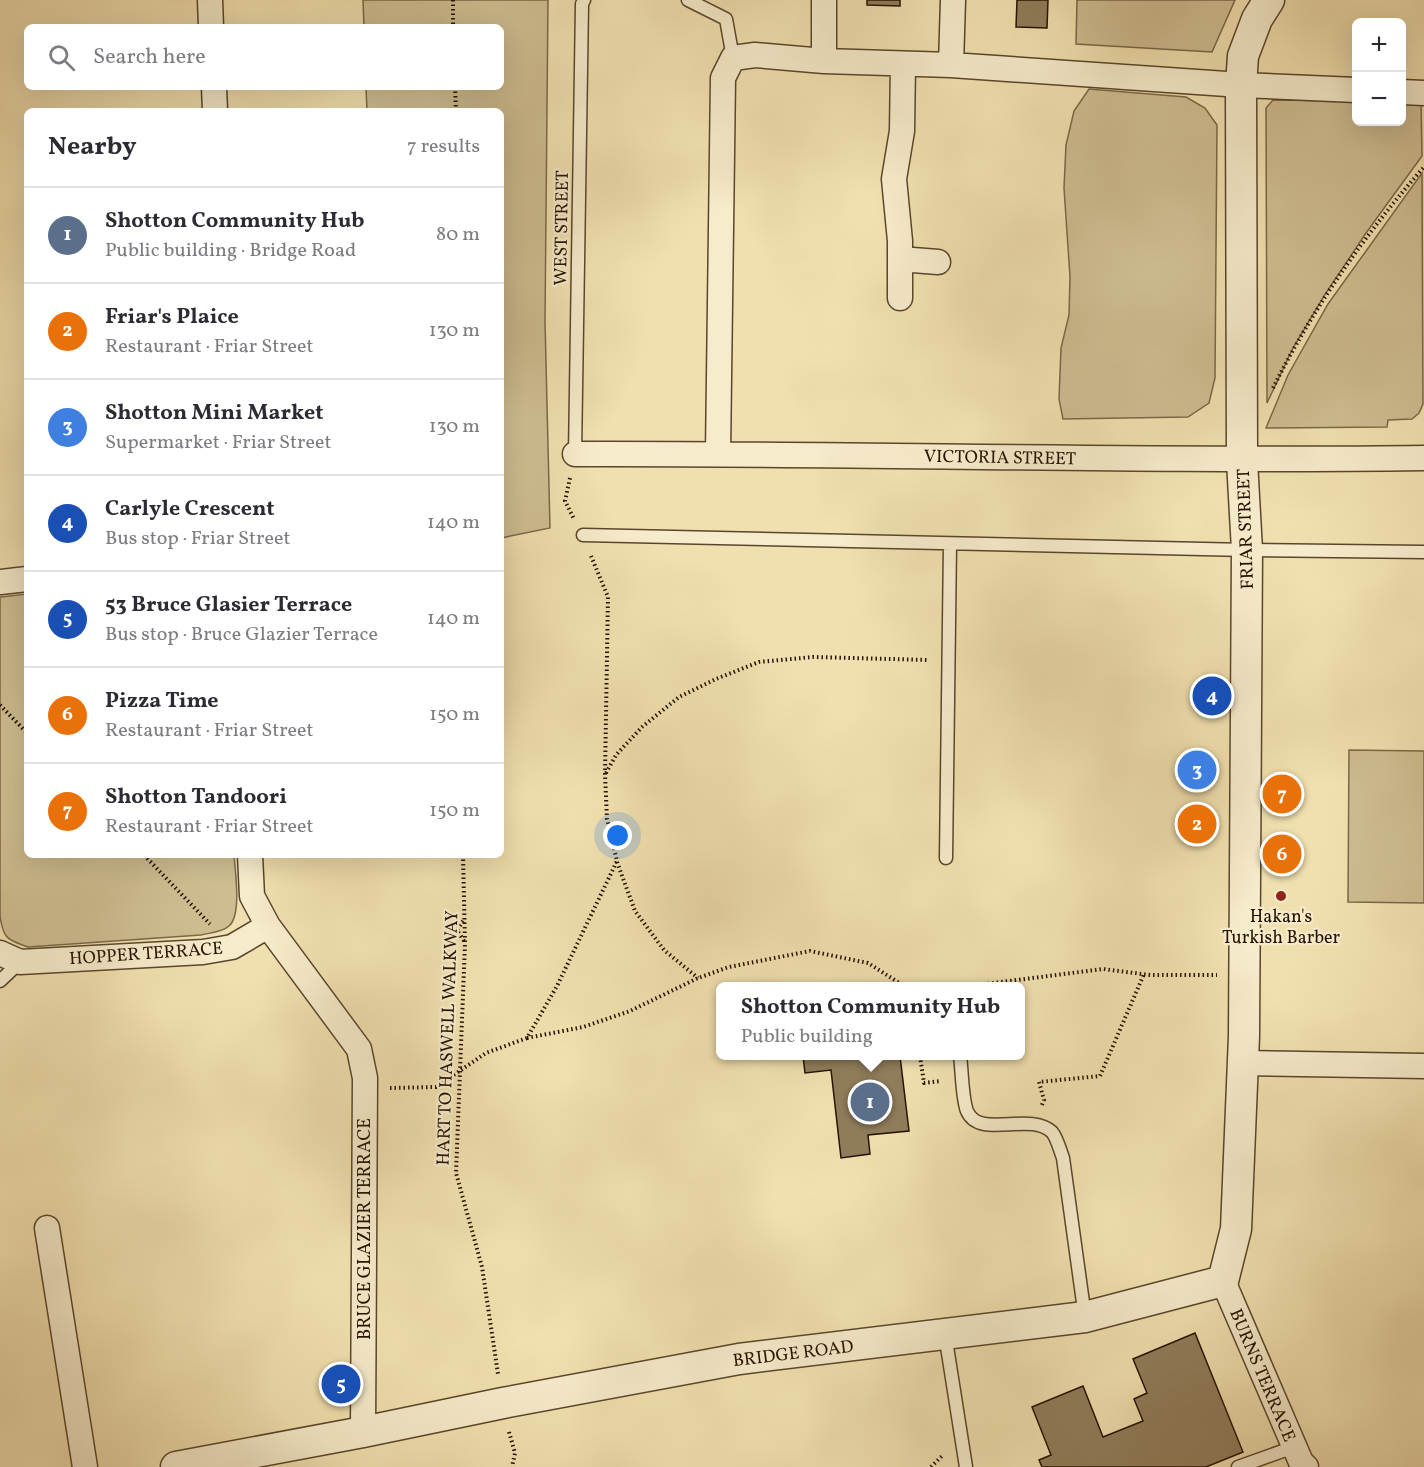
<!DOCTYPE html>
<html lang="en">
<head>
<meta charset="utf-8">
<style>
	body { margin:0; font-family:Vollkorn,serif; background:#f7f7f7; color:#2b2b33 }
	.controls { position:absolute; right:18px; top:18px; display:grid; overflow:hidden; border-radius:9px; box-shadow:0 6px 24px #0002 }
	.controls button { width:54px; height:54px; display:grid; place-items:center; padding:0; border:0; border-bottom:2px solid #e1e1e2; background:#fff; color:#2b2b33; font:30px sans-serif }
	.you { position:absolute; left:618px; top:836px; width:21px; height:21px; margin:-15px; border:4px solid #fff; border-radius:50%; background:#1a73e8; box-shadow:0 0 0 9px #1a73e833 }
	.badge { display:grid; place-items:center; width:39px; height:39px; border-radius:50%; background:#7c3aed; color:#fff; font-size:20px; font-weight:700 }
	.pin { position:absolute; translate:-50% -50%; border:3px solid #fff; box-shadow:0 2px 6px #0006 }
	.popup { position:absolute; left:716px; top:982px; width:309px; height:78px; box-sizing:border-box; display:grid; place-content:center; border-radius:9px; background:#fff; filter:drop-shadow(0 2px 4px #0005); font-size:20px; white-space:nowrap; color:#7c7c81 }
	.popup b { font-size:22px; color:#2b2b33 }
	.popup::after { content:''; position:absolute; left:50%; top:100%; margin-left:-12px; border:12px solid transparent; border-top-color:#fff }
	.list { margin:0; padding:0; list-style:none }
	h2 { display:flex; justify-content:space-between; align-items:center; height:78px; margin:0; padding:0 24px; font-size:26px }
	h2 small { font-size:20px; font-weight:400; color:#7c7c81 }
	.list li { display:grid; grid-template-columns:39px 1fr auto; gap:18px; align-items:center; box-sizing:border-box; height:96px; padding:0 24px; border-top:2px solid #e1e1e2 }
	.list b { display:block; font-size:22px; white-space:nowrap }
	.list p { margin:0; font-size:20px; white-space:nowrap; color:#7c7c81 }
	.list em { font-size:20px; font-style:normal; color:#7c7c81 }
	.icon { flex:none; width:33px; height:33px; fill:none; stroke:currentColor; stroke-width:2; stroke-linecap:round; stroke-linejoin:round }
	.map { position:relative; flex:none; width:1424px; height:1467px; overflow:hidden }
	.search { position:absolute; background:#fff; box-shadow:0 6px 24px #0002; left:24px; top:24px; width:480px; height:66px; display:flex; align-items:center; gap:15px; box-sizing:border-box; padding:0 21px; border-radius:9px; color:#7c7c81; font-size:22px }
	.panel { position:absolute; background:#fff; box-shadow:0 6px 24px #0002; left:24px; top:108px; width:480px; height:750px; border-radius:9px }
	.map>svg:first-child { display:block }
	.green { fill:#cebd91; stroke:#7a6848; stroke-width:1.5 }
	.building { fill:#907d5b; stroke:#261200; stroke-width:1.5 }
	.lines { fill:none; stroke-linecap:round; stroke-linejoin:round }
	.service-casing { stroke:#59462c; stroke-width:15 }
	.minor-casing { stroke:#59462c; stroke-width:27 }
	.tertiary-casing { stroke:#59462c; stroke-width:33 }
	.path { stroke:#261200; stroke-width:4; stroke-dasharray:1.5 3; stroke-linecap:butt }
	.service { stroke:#f6ebcb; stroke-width:12 }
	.minor { stroke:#f6ebcb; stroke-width:24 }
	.tertiary { stroke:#f6ebcb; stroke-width:30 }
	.poi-dot { fill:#8f2418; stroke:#f6ebcb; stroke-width:2 }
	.labels { text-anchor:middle; stroke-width:4.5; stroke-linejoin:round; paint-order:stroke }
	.street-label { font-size:18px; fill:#261200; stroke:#f6ebcb }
	.poi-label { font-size:18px; fill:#261200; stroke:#f6ebcb }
</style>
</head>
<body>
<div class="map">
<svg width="1424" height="1467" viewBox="0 0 1424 1467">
	<rect width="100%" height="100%" fill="#f1e0af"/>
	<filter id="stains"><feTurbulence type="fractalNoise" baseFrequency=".00333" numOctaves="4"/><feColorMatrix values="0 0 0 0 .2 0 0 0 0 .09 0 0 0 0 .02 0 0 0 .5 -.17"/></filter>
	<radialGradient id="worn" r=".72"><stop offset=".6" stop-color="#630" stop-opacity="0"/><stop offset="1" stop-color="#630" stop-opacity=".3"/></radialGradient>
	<!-- green -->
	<path class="green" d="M363,0H548L545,321L550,528L501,538V111H367L366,87H501V27H364Z
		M1077,0H1235L1212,52L1076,44Z
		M1089,89L1186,97L1205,108L1217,125L1215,378L1209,403L1188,417L1063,419L1059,399L1061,348L1069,315L1070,277L1064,188L1066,145L1074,111Z
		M1273,100L1356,101V122H1402V102H1421L1422,156L1366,233L1324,296L1293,348L1267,403L1266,108Z
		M1422,173L1423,404L1419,413L1412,419L1388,420L1387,427L1266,428L1288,375L1328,304Z
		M27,594V855H234C235,871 242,915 229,926C223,932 209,933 201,935L28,947C7,940 3,938 0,916V597Z
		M1349,750L1424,751V903L1348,902Z"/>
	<!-- building -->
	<path class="building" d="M867,0H900V6L867,5Z
		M1017,0H1048L1047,28L1016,27Z
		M803,1056H900L909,1131L868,1135L870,1154L841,1158L831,1070L805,1073Z
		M1195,1333L1243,1452L1206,1467H1042L1039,1460L1051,1455L1032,1407L1083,1386L1103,1437L1143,1421L1134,1399L1147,1393L1133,1359Z"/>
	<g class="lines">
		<!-- service casing -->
		<g class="service-casing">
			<path id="service" d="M688,0L726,19L733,58
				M575,454L582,4L584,0
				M583,535L1247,550L1424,552
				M946,858L950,544
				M0,981L20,962
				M960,1056C962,1070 962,1098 967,1111C979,1140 1030,1111 1052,1132C1057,1138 1060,1150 1063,1158L1085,1317
				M945,1334L966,1467
				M1238,1467L1294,1447"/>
		</g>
		<!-- minor casing -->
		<g class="minor-casing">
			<path id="minor" d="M210,0L211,27
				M824,61V0
				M951,65L953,0
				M214,87L215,111
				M1402,92L1424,93
				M900,259L938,262
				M900,298V241L894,179L902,131L903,64
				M718,453L723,78L733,58L755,55L824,61L951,65L1241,85L1356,90
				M575,454C858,453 1141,462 1424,458
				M0,582L27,579
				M250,855L252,896L268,926L359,1049L365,1078L363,1432
				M0,953L20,962L203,952L232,947L268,926
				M1243,1063L1424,1066
				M47,1228L85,1467
				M1223,1281L1301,1462L1306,1467"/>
		</g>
		<!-- tertiary casing -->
		<g class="tertiary-casing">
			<path id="tertiary" d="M176,1467L363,1432L503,1403L739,1359L1085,1317L1223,1281L1236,1229L1244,1036L1247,550L1242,461L1241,85L1243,56L1257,19L1269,0"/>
		</g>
		<!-- path -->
		<path class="path" d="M453,0V27
			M455,87L456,111
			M1273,388C1313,308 1365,234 1424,167
			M570,478L565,501L574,519
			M0,705L27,733
			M606,773L616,755L642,727L679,697L716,679L759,662L813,657L929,660
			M144,855L210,924
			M463,855L465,943L456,1173L482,1267L498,1374
			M617,862L635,911L664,950L698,978
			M464,941L457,930L464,920
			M970,986L1103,969L1150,975H1217
			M527,1038L583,1027L630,1011L698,978L729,967L810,951L868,963L904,986
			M920,1056L924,1083L941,1081
			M390,1088L436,1087L486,1053L527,1038L557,986L617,861L607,819L605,774L608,597L591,556
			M1042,1105L1044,1100L1039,1082L1100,1076L1144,974
			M509,1432L515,1453L512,1467
			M931,1467L942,1456"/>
		<!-- service -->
		<use href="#service" class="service"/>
		<!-- minor -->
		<use href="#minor" class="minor"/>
		<!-- tertiary -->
		<use href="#tertiary" class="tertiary"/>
	</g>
	<!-- markers -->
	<circle class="poi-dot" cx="1281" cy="896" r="6"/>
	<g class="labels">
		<!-- street labels -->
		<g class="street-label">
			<text transform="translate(561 228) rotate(-89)" y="6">WEST STREET</text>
			<text transform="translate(1000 457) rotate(1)" y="6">VICTORIA STREET</text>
			<text transform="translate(1245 529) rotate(-92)" y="6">FRIAR STREET</text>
			<text transform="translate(146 953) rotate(-4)" y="6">HOPPER TERRACE</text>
			<text transform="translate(447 1038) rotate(-88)" y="6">HART TO HASWELL WALKWAY</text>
			<text transform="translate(364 1229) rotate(-90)" y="6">BRUCE GLAZIER TERRACE</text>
			<text transform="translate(793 1353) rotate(-7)" y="6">BRIDGE ROAD</text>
			<text transform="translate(1263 1375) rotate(67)" y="6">BURNS TERRACE</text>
		</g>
		<!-- poi labels -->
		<g class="poi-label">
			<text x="1281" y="922">Hakan's<tspan x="1281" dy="21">Turkish Barber</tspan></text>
		</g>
	</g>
	<rect width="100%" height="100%" filter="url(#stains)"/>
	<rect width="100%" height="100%" fill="url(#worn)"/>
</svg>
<div class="controls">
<button>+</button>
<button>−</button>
</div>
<div class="you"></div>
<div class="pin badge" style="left:870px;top:1102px;background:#5c6f8a">1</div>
<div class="popup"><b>Shotton Community Hub</b>Public building</div>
<div class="pin badge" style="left:1197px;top:824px;background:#e8710a">2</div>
<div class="pin badge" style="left:1197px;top:770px;background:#3f7fe0">3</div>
<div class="pin badge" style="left:1212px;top:696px;background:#1a4fb4">4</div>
<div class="pin badge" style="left:341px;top:1384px;background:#1a4fb4">5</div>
<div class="pin badge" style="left:1282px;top:854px;background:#e8710a">6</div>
<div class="pin badge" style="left:1282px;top:794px;background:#e8710a">7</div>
<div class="search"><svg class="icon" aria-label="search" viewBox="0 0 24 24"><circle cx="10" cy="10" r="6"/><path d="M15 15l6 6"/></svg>Search here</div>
<section class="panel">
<h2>Nearby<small>7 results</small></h2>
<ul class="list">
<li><span class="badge" style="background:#5c6f8a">1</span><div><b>Shotton Community Hub</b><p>Public building · Bridge Road</p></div><em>80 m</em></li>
<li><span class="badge" style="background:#e8710a">2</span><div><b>Friar's Plaice</b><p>Restaurant · Friar Street</p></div><em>130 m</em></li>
<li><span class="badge" style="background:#3f7fe0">3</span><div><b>Shotton Mini Market</b><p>Supermarket · Friar Street</p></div><em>130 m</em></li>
<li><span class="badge" style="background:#1a4fb4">4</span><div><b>Carlyle Crescent</b><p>Bus stop · Friar Street</p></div><em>140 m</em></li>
<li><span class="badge" style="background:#1a4fb4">5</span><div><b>53 Bruce Glasier Terrace</b><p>Bus stop · Bruce Glazier Terrace</p></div><em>140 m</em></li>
<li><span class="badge" style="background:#e8710a">6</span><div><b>Pizza Time</b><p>Restaurant · Friar Street</p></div><em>150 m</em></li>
<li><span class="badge" style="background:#e8710a">7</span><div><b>Shotton Tandoori</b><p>Restaurant · Friar Street</p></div><em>150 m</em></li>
</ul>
</section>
</div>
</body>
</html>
